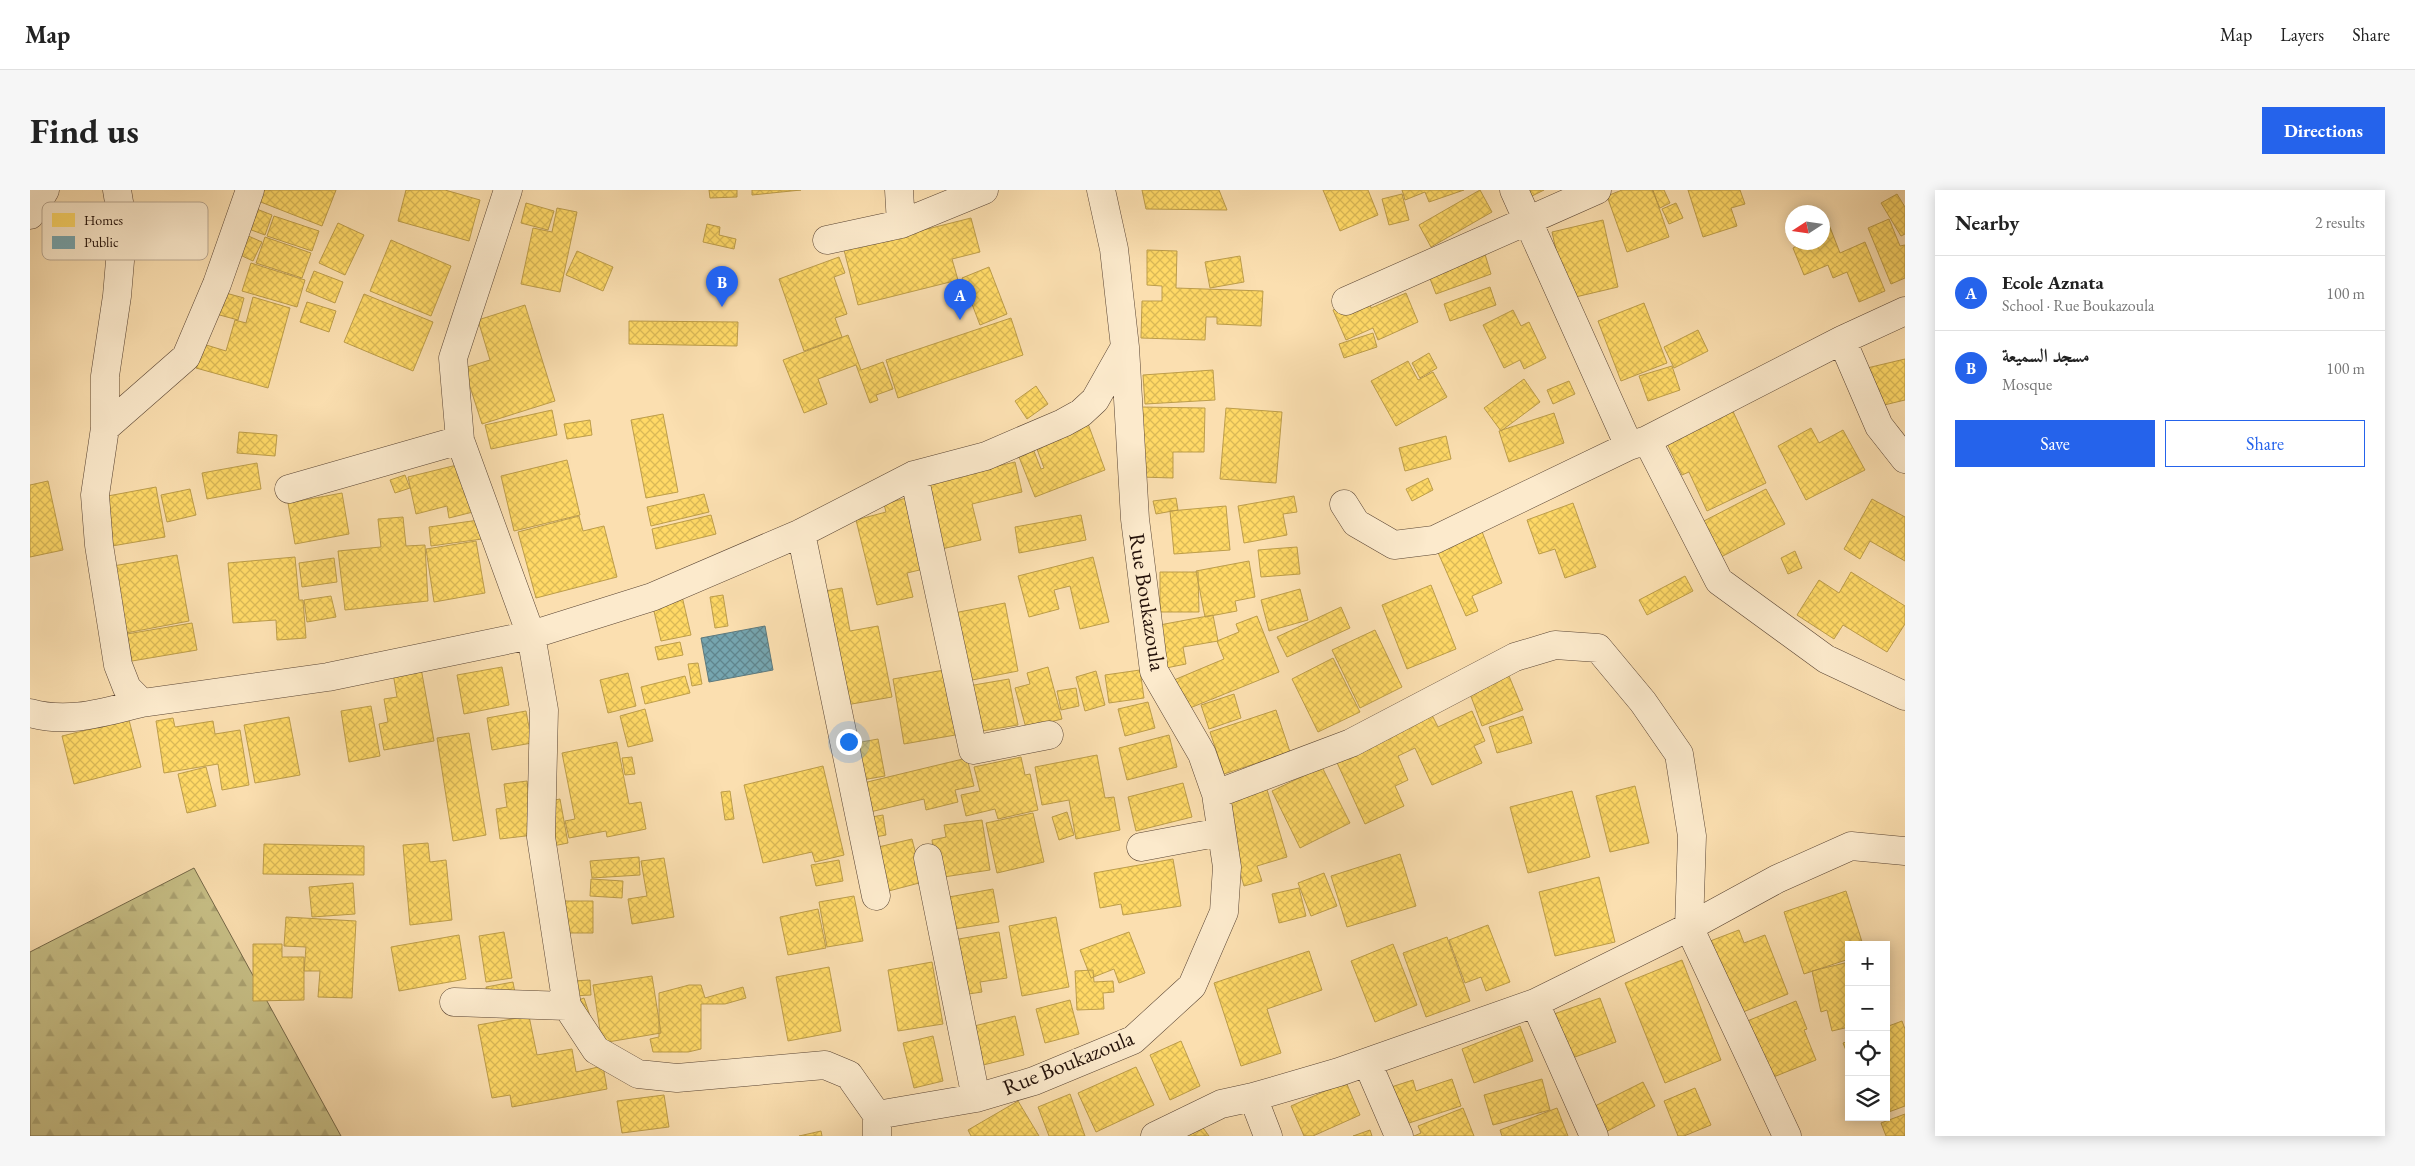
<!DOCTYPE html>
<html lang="en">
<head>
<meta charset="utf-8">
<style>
	body { margin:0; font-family:"EB Garamond",Amiri,serif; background:#f6f6f6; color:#222 }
	.controls { position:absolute; right:15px; bottom:15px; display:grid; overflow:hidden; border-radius:0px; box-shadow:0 2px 12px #0003 }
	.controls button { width:45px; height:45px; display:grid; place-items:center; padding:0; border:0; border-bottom:1px solid #e0e0e0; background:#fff; color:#222; font:25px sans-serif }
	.compass { position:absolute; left:1755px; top:15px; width:45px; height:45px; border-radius:50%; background:#fff; box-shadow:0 2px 12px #0003; rotate:258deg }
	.you { position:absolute; left:818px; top:551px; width:18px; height:18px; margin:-12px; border:4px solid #fff; border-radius:50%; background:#1a73e8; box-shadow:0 0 0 8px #1a73e833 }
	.badge { display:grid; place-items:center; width:32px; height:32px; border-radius:50%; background:#2563eb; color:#fff; font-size:16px; font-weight:700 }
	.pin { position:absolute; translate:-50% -41px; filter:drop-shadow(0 1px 2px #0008) }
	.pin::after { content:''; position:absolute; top:26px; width:18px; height:15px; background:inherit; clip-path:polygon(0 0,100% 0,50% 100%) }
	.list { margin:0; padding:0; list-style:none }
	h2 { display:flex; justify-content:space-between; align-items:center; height:65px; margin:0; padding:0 20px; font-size:21px }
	h2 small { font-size:16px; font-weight:400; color:#767676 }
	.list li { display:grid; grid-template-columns:32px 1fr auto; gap:15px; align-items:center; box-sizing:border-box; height:75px; padding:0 20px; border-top:1px solid #e0e0e0 }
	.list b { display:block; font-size:19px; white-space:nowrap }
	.list p { margin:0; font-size:16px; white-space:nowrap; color:#767676 }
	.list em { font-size:16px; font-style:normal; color:#767676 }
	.actions { display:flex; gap:10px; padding:15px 20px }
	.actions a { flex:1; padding:11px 0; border:1px solid #2563eb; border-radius:0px; text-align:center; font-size:18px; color:#2563eb }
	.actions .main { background:#2563eb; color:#fff }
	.icon { flex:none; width:28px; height:28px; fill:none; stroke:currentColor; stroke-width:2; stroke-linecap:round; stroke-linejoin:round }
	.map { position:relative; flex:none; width:1875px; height:946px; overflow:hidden; border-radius:0px }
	header { display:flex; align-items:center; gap:30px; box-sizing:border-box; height:70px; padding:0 25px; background:#fff; border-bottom:1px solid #e0e0e0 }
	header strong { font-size:24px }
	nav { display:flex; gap:28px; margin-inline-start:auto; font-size:18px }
	.intro { display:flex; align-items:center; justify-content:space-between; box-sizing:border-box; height:120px; padding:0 30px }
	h1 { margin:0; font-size:35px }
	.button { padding:12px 22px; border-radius:0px; background:#2563eb; color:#fff; font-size:18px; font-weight:700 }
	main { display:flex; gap:30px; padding:0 30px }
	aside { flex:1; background:#fff; border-radius:0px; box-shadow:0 2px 12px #0003 }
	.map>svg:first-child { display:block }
	.forest { fill:url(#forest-firs); stroke:#756848 }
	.homes { fill:url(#homes-cross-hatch); stroke:#bd9d4a }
	.public { fill:url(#public-cross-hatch); stroke:#5d797d }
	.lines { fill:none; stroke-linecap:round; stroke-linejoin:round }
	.minor-casing { stroke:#594433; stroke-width:29 }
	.minor { stroke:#fceacc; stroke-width:28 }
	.labels { text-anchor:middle; stroke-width:5; stroke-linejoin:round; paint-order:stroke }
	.street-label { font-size:22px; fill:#231109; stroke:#fceacc }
	.key { fill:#fceacc; stroke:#bba992; stroke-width:1 }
	.key-label { font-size:14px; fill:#231109 }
</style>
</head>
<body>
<header>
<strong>Map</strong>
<nav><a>Map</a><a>Layers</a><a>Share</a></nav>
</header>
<div class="intro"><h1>Find us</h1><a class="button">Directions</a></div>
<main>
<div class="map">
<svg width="1875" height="946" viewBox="0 0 1875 946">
	<defs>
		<pattern id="forest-firs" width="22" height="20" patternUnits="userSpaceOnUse" patternTransform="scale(1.25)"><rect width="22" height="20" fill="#c7bf86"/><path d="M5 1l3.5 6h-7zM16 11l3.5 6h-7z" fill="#aba372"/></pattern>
		<pattern id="homes-cross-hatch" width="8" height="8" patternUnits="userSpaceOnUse" patternTransform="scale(1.25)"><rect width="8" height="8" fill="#ffd966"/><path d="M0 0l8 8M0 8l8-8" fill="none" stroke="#dab957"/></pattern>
		<pattern id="public-cross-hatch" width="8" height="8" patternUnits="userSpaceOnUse" patternTransform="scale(1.25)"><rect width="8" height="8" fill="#76a5af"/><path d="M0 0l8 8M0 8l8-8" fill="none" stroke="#60858d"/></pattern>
	</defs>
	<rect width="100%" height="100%" fill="#fbdfb0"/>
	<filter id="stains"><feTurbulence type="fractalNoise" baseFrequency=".004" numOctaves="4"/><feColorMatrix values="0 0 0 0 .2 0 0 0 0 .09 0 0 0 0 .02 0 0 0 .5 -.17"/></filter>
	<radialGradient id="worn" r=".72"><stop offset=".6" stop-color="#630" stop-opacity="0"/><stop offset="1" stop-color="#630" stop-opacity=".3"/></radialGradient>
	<!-- forest -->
	<path class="forest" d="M164,678L311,946H0V762Z"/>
	<!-- homes -->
	<path class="homes" d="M227,0H306L292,36L223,9Z
		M376,0H415L450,10L439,51L368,31Z
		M679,0H707V7L680,8Z
		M722,0H771L722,5Z
		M1112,0H1189L1197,20L1116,19Z
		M1293,0H1338L1348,25L1310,41Z
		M1372,0H1434L1399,12L1395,2L1375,10Z
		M1450,0L1462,22L1401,57L1389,35Z
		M1487,0H1514L1492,11Z
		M1592,0H1623L1639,47L1597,62L1577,6Z
		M1622,0H1634L1640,13L1630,18Z
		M1658,0H1710L1715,14L1701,18L1707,36L1673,47Z
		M1372,4L1379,30L1359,35L1352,9Z
		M1867,4L1875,17V44L1871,46L1851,13Z
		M496,13L524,21L518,40L491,33Z
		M1646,13L1653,28L1639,34L1632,19Z
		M224,18L242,25L235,45L216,38Z
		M527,18L547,22L530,102L491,94L503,38L522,42Z
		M244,26L289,41L282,61L237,46Z
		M1796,27L1810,63L1835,52L1855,101L1829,112L1817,82L1803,88L1798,75L1774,85L1763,58L1775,52H1792V28Z
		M941,28L950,62L922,69L928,90L828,115L814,60Z
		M1859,29L1870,56L1875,55V88L1861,94L1838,38Z
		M1573,30L1588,97L1537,109L1522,42Z
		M308,33L334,45L315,85L289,73Z
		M677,34L690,37L689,45L706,49L704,59L673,52Z
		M216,45L232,52L223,71L208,64Z
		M235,47L281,63L272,88L226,73Z
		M361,50L421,76L401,126L340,101Z
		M1117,60L1147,61L1146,98L1233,101L1231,136L1187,134V127H1176L1175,150L1111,148L1112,111H1132V96L1117,95Z
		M547,61L583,77L573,101L536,85Z
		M1454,61L1461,84L1406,104L1397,81Z
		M1210,66L1214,92L1180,98L1175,72Z
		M809,67L815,83L804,87L817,124L805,128L812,147L774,161L749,89Z
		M221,73L275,90L267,117L212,101Z
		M959,77L977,124L950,135L932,88Z
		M284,81L313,92L305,113L276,101Z
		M1460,97L1466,115L1420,131L1414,114Z
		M192,102L214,108L208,130L186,124Z
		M1376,103L1388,132L1348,150L1343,138L1316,150L1303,120L1336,105L1341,118Z
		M334,104L403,132L383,181L314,152Z
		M223,107L260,118L238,198L166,178L173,154L196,161L205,130L216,133Z
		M277,112L306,121L299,142L270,132Z
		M1614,113L1637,173L1591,191L1568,131Z
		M495,115L525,211L452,234L434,178L460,170L448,130Z
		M1483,120L1491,136L1499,132L1516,168L1494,179L1490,170L1474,178L1453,135Z
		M981,128L993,165L868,208L856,170Z
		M599,131L708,132L707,156L599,154Z
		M1668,140L1678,161L1644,178L1634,157Z
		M1343,143L1347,157L1314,168L1309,154Z
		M818,145L831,180L853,172L863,199L846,205L848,210L840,213L826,175L788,189L797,214L774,223L753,170Z
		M1399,163L1407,178L1390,188L1382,173Z
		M1875,169V210L1846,217L1837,178Z
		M1378,171L1388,190L1403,182L1417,207L1366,236L1341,191Z
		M1642,176L1650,200L1618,211L1609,186Z
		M1183,180L1185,210L1115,214L1113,185Z
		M1494,189L1510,212L1471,241L1454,218Z
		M1539,191L1545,204L1523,214L1517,200Z
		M1006,196L1018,214L997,229L985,211Z
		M1111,217L1175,218L1174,262H1143V288L1110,287Z
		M1701,217L1736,293L1677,321L1659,282L1652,285L1634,247Z
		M1196,218L1252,222L1246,293L1190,289Z
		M522,220L527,245L461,259L455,235Z
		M1524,223L1534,253L1479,272L1469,241Z
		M633,224L648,302L616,308L601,230Z
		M560,230L562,245L537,249L534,234Z
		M1057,231L1075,280L1005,307L987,262L1002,256L1011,279L1014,278L1004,251Z
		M1781,238L1789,253L1813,240L1835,280L1776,310L1748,256Z
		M209,242L247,245L245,266L207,263Z
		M1416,246L1421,269L1375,281L1369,258Z
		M537,270L550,325L484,341L471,286Z
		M985,272L992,302L942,314L951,350L907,360L891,294Z
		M227,273L231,299L177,309L172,283Z
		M435,273L447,321L419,328L417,316L386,324L378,287Z
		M375,285L380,298L365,303L360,290Z
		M1398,288L1403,300L1382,311L1376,299Z
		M18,291L33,360L0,367V295Z
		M126,297L135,347L76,357L67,308Z
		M160,299L166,325L137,332L131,305Z
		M1736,299L1755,334L1691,367L1672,332Z
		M312,303L319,344L265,354L258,313Z
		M674,304L679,322L621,336L617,317Z
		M1264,306L1267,322L1253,324L1257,345L1214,353L1208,316Z
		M880,307L898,378L877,383L883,407L847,415L826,330L856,322L854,314Z
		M1146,308L1148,320L1126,324L1123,311Z
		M1842,309L1875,327V371L1840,351L1830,369L1814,359Z
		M1543,313L1566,377L1535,388L1525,359L1509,364L1497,330Z
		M1196,316L1200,360L1144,364L1140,321Z
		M681,325L686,344L626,359L622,339Z
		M1051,325L1056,350L989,363L985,337Z
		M549,326L553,341L574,336L587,387L506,408L488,342Z
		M373,327L376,356L395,355L398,411L315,420L308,361L351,357L348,329Z
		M449,330L452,349L401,356L399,337Z
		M1451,339L1472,393L1442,406L1448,421L1436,426L1406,358Z
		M446,351L455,403L404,412L396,359Z
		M1267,357L1270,384L1231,387L1228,360Z
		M1765,361L1772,378L1758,384L1751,368Z
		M147,365L159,431L96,443L83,376Z
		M265,367L269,410H273L276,448L247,450L246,430L203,433L198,373Z
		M1063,367L1079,432L1050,439L1040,396L1024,400L1029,419L999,427L988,386Z
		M304,368L307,392L272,397L269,373Z
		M1219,371L1225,407L1205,411L1207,421L1175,427L1166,381Z
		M1130,382H1168L1169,422H1130Z
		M1821,382L1875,416V434L1857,462L1813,435L1804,449L1767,425L1789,390L1809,403Z
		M1655,386L1663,401L1617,425L1609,410Z
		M1401,395L1426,459L1377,479L1352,415Z
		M812,398L820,441L848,436L862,507L816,515L795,401Z
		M1270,399L1278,430L1239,441L1231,410Z
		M693,405L698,436L685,438L680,407Z
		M301,406L306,427L277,432L274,410Z
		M652,406L661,445L631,451L622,413Z
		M975,413L988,481L937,491L924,423Z
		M1311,417L1320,438L1257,467L1247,447Z
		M1183,425L1188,451L1153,457L1156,474L1131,479L1124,436Z
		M1227,426L1249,482L1155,520L1144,490L1194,469L1187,451L1209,442L1206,434Z
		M162,433L167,460L102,471L97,444Z
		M1345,440L1372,497L1330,518L1302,460Z
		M650,452L653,465L628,470L625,457Z
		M1303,468L1330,522L1288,542L1262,489Z
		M668,473L672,494L662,496L658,474Z
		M472,477L479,515L434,524L427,485Z
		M1018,477L1032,529L996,538L985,498L1000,494L997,483Z
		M391,478L404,551L354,560L349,534L358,532L354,509L367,507L363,483Z
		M920,479L931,544L874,554L863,489Z
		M1110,480L1114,508L1079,513L1075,485Z
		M1066,481L1075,515L1055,521L1046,487Z
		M598,483L606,516L578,523L570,490Z
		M655,486L660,503L615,514L611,497Z
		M1479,486L1493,520L1452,536L1439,501Z
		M979,489L988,535L946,542L938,496Z
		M1046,498L1049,516L1031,520L1027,501Z
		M1204,504L1211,528L1179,539L1171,515Z
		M1118,512L1125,538L1095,546L1088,519Z
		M341,516L350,566L319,572L311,521Z
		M615,519L623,551L598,557L590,526Z
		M1246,520L1260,562L1194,584L1180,542Z
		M496,521L502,553L462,560L457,528Z
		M1442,521L1455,551L1444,556L1452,573L1402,595L1385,558L1368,566L1378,590L1365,596L1374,616L1335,634L1304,566L1402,525L1408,537Z
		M1493,526L1502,553L1467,563L1459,537Z
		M259,527L270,585L225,593L214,535Z
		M143,528L145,537L183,531L185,544L210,540L219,595L192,600L188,574L134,583L126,531Z
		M99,530L111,577L44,594L32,546Z
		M439,543L456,645L423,651L407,548Z
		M1139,545L1147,577L1097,590L1089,558Z
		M848,549L855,586L832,590L826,553Z
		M587,552L599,614L611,612L616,639L577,647L576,641L539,648L535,631L545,629L532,563Z
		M1067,565L1075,608L1084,607L1090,640L1046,649L1039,610L1012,615L1005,577Z
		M602,567L605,584L595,585L592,568Z
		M991,567L995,585L1000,584L1008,620L968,629L965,619L936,626L931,605L950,601L944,577Z
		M937,568L944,596L925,600L928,612L896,620L894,609L836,623L829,594Z
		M793,576L814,665L785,672L782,662L733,673L714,595Z
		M176,577L186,616L157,623L148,584Z
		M1292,577L1320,633L1270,658L1242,601Z
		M497,591L504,645L470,649L466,619L477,617L474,594Z
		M1153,593L1162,627L1106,641L1098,607Z
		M1235,593L1257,667L1227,676L1232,691L1214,696L1188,607Z
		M1605,596L1619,653L1580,662L1566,606Z
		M700,601L704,629L695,630L691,602Z
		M1542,601L1560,667L1498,683L1480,617Z
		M530,609L538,653L523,656L515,612Z
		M1037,622L1044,645L1029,650L1022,627Z
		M1003,623L1014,672L967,683L956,633Z
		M853,625L856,645L840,648L836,628Z
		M952,630L960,680L907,688L902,650L916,647L914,635Z
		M882,649L893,692L851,703L840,659Z
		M398,653L400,672L416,670L422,730L380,735L373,655Z
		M234,654L334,656V685L233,684Z
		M1370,664L1386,716L1317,737L1301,686Z
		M609,667L610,685L562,688L560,671Z
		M634,668L644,727L602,734L598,709L617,706L611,671Z
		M1143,669L1151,716L1093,725L1091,714L1070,718L1064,683Z
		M809,670L813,691L786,696L781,675Z
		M1294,683L1307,716L1281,726L1268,693Z
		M1569,687L1585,752L1525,766L1509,702Z
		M561,689L593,691L592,708L560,706Z
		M323,693L325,724L282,727L279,697Z
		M1269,698L1276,726L1249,733L1242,704Z
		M963,699L969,732L924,739L919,707Z
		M1816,701L1833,755H1819V769L1774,784L1754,722Z
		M824,706L833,751L797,757L789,712Z
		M530,711H563V743H531Z
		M788,719L796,758L758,765L750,727Z
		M256,727L326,731L322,808L288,807L290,781H274L276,757L254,756Z
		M1026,727L1039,797L992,806L979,736Z
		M1458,735L1480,792L1456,801L1451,787L1435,793L1419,750Z
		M1709,740L1714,753L1735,745L1758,804L1703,826L1675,753Z
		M474,742L482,788L456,792L449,746Z
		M969,742L977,788L950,792L952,802L932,805L923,750Z
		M1099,742L1115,783L1089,793L1084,779L1061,788L1050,760Z
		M429,745L436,789L369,801L361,757Z
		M1417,747L1440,811L1396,827L1373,763Z
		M223,754H252V767H274V810L223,811Z
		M1363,754L1387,815L1345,832L1321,771Z
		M1279,761L1292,800L1237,819L1251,863L1211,876L1184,793Z
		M1652,770L1691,870L1635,893L1595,793Z
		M902,772L913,834L868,841L858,780Z
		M1819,772V837L1802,841L1797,820L1791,822L1782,781Z
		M799,777L811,841L758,851L746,787Z
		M1063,780L1064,792L1083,791L1084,802L1073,803L1074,819L1047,820L1045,781Z
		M622,786L631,843L572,853L563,795Z
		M560,790L561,805L543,806L542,791Z
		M483,792L487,814L459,818L456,797Z
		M659,795H671L675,808L713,797L716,808L695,814H671V859L658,862H623L620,849L629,847V803Z
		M554,808L561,829L543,812Z
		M1570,808L1586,852L1534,871L1518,826Z
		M1040,810L1049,844L1015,853L1006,819Z
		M1766,811L1777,839L1774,840L1786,870L1736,890L1710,834Z
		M499,826L507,865L542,859L546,882L573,876L577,899L482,917L480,905L462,908L448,835Z
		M985,826L994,865L949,876L940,837Z
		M1872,831L1875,839V916L1856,923V837Z
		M1490,836L1503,871L1444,893L1432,859Z
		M903,846L913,891L884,898L873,853Z
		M1151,851L1170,896L1140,910L1120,865Z
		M1819,851V868L1813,853Z
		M1106,877L1124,915L1066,942L1048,903Z
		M1422,889L1431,916L1367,937L1355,899L1383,890L1386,901Z
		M1512,889L1520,920L1463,935L1454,905Z
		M1316,892L1330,925L1283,946H1274L1261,916Z
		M1613,892L1625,916L1568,946L1555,921Z
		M1665,898L1681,935L1654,946H1648L1634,911Z
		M1040,904L1055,946H1019L1008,917Z
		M634,905L639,937L592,943L587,911Z
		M988,911L1009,946H941L938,940Z
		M1433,918L1444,946H1384L1391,943L1388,936Z
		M1527,918L1538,946H1472L1470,940Z
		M1875,924V946H1856L1851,933Z
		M1168,931L1179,946H1148Z
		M1340,940L1342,946H1323Z
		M791,941L792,946H769Z"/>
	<!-- public -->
	<path class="public" d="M735,436L743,480L679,492L671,448Z"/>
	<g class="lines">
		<!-- minor casing -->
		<g class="minor-casing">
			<path id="minor" d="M87,0L93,36L87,106L75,186V238L65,305L69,355L88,475L97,498L112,513L298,487L501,445L622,407L771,343L884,285L956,266L1033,233L1051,223L1065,210L1095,157
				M478,0L423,168L430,250L501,445L514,520L511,647L537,816L566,860L608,884L647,888L795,875L819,885L847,925
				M869,0L871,34
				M1484,0L1599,256
				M0,25L15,0
				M797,50L871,34L954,0
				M1316,111L1567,0
				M1812,150L1849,236L1875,269
				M75,238L156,167L187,94L220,0
				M1617,250L1689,391L1796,469L1875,506
				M884,285L943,560L1019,545
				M259,299L430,250
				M1314,314L1326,333L1364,355L1404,350L1599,256L1617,250L1812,150L1875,121
				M771,343L846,706
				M0,523C39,534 74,522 112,513
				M1186,604L1321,553L1485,467L1525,455L1568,458L1613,512L1649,564L1662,646L1659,737L1757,946
				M1111,657L1191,642
				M898,668L946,908
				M424,812L537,816
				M1505,813L1564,946
				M1337,872L1369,946
				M1223,907L1238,946
				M847,946V925L946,908L1004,891L1103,850L1162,796L1194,722L1197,677L1186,604L1172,564L1124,481L1105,329L1095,157L1084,59L1071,0
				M1125,946L1191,914L1223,907L1309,882L1505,813L1659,737L1747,689L1821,656L1875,661"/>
		</g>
		<!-- minor -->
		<use href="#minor" class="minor"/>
	</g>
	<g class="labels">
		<!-- street labels -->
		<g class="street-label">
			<text transform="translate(1118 412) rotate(81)" y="8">Rue Boukazoula</text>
			<text transform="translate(1038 872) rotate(-22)" y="8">Rue Boukazoula</text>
		</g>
	</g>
	<!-- legend -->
	<rect x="12" y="12" width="166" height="58" rx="8" class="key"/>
	<rect x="22" y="23" width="23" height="14" fill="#ffd966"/>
	<rect x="22" y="46" width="23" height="13" fill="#76a5af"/>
	<g class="key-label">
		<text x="54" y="35">Homes</text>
		<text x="54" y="57">Public</text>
	</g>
	<rect width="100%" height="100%" filter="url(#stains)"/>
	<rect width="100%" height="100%" fill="url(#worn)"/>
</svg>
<div class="controls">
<button>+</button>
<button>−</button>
<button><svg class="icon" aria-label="locate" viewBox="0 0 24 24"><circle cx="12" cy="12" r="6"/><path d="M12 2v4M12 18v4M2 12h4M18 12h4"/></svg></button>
<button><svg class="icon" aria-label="layers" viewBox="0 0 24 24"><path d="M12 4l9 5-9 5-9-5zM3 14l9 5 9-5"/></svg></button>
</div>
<svg class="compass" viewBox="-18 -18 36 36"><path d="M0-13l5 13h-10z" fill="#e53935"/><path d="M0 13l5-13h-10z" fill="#767676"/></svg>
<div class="you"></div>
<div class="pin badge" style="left:930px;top:130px">A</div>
<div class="pin badge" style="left:692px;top:117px">B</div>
</div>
<aside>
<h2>Nearby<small>2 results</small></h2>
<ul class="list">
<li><span class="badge">A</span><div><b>Ecole Aznata</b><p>School · Rue Boukazoula</p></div><em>100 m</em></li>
<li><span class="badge">B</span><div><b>مسجد السميعة</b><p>Mosque</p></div><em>100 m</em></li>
</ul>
<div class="actions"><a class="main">Save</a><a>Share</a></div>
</aside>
</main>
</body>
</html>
